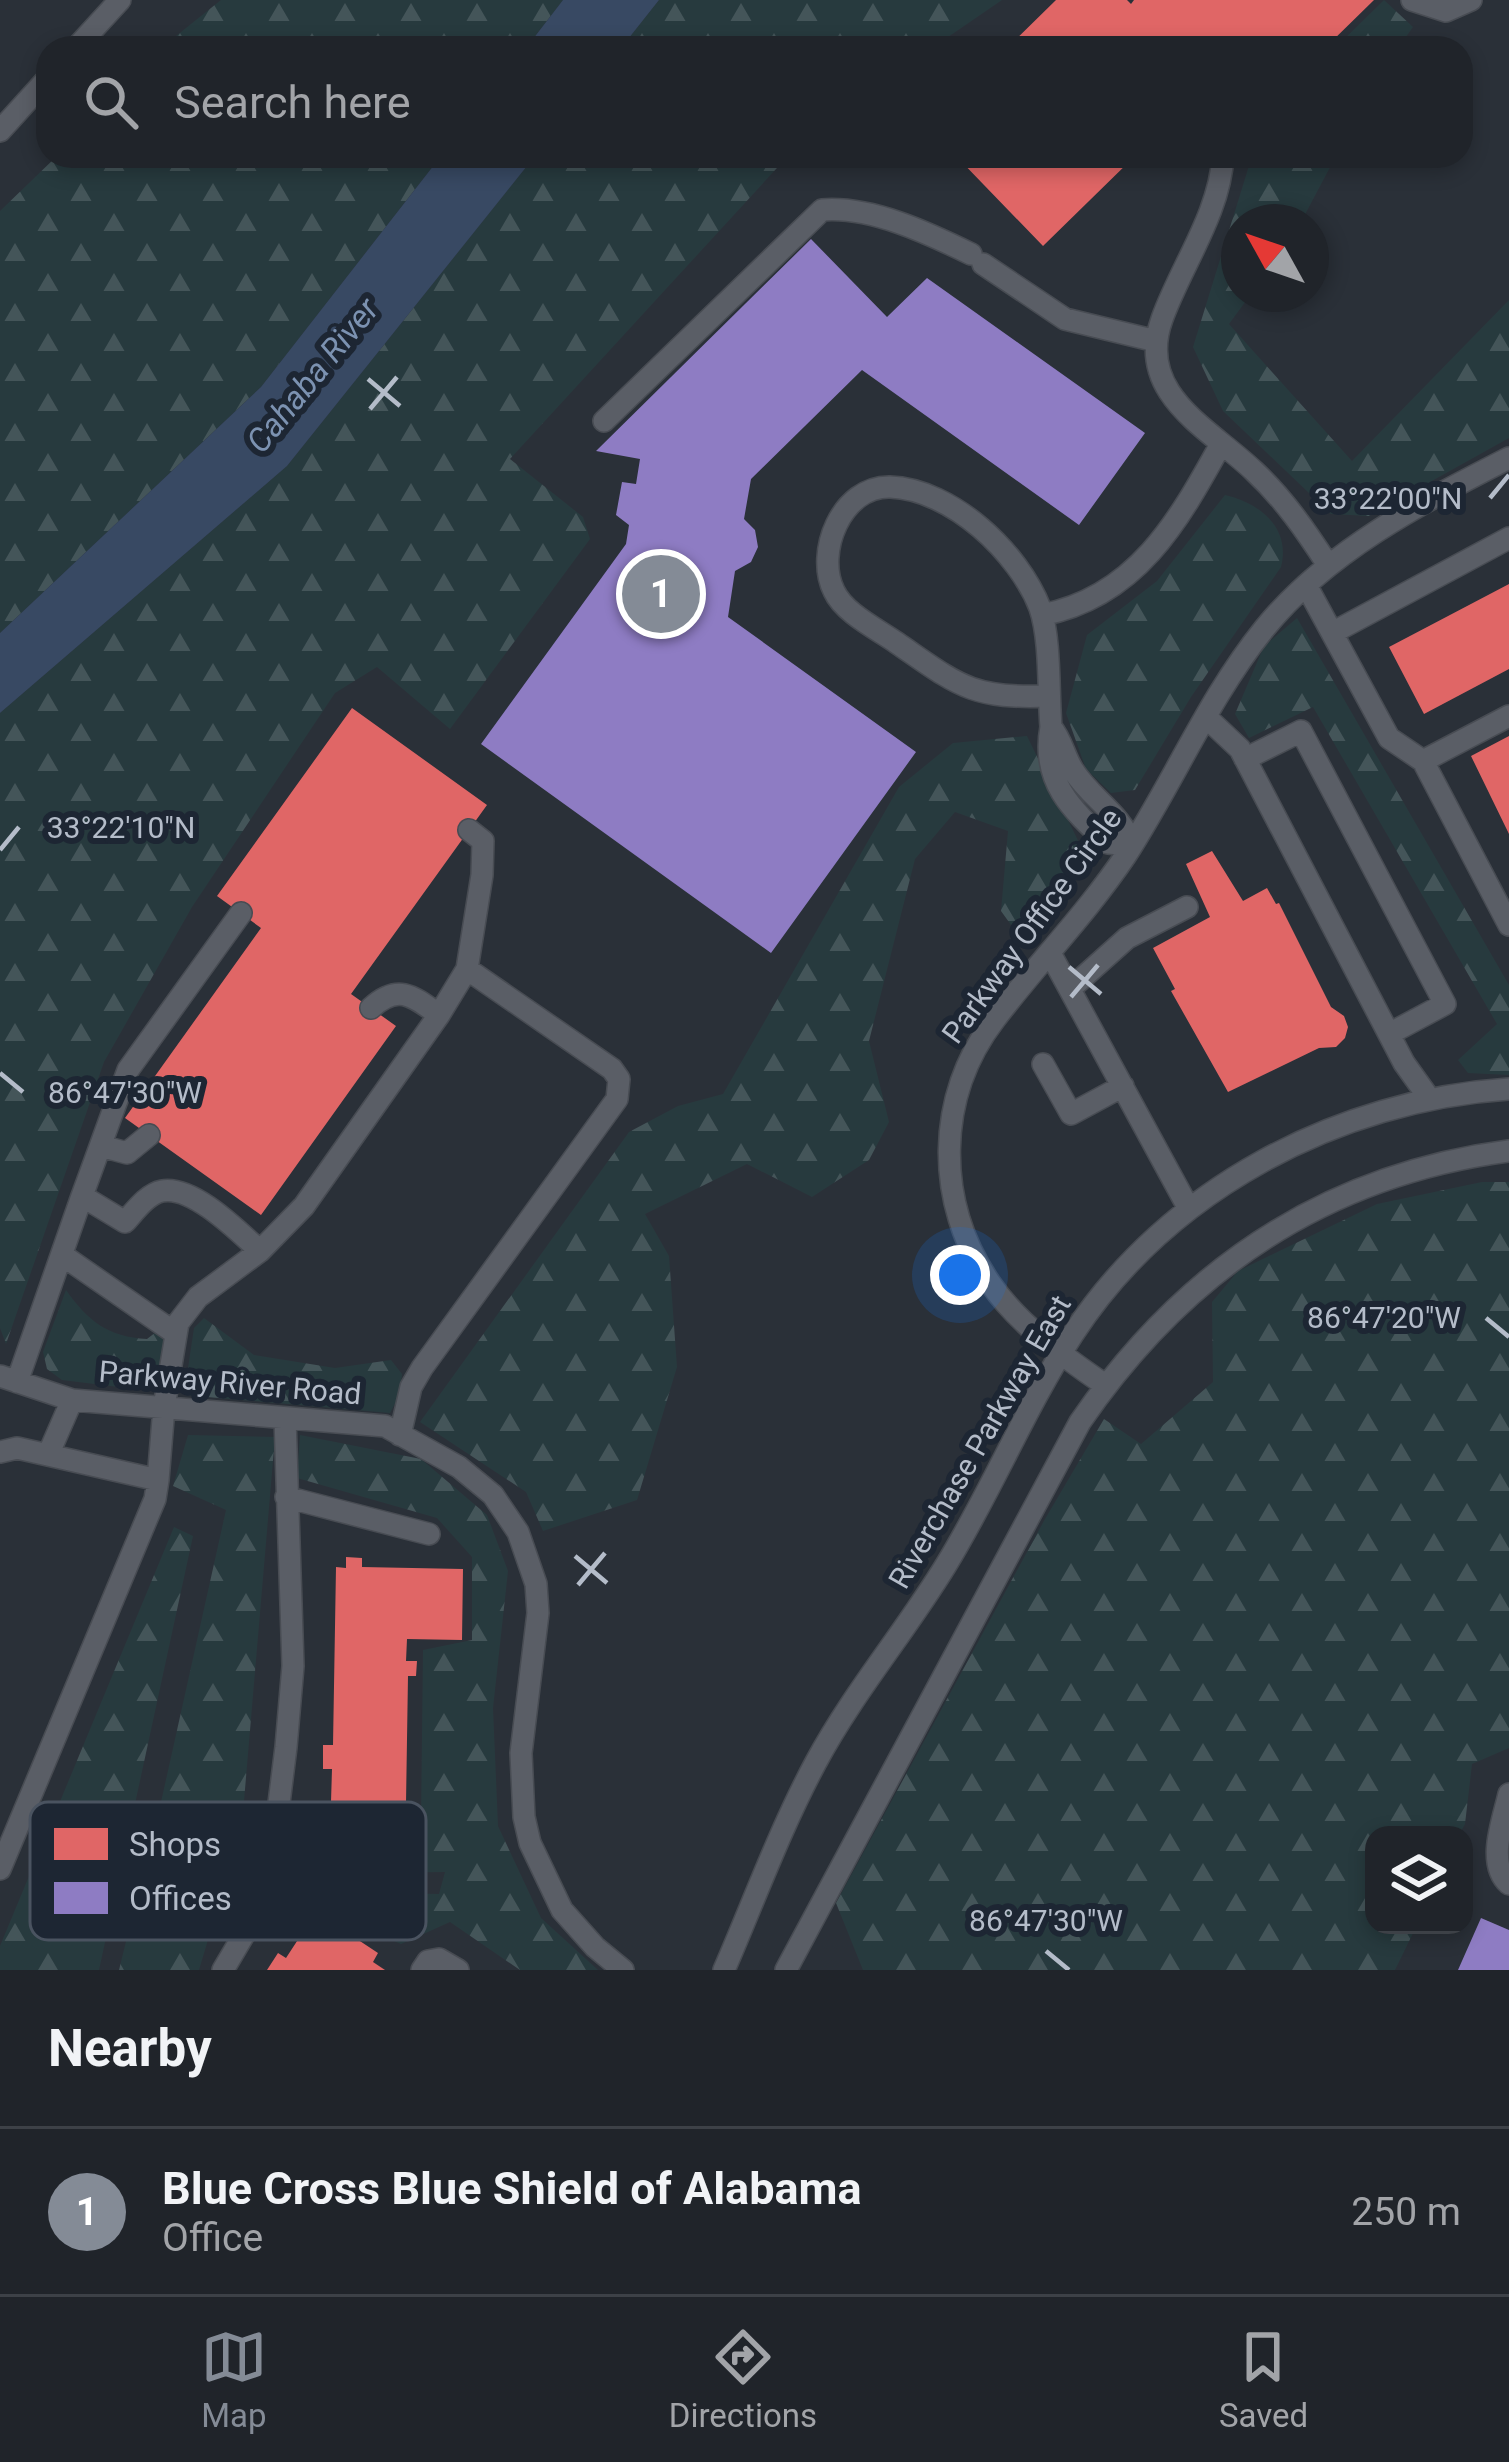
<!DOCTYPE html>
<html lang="en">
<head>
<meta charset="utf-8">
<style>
	body { margin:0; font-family:Roboto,sans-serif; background:#2d3036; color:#f1f3f6 }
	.controls { position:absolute; right:36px; bottom:36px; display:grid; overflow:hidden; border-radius:24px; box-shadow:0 6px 18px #0003 }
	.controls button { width:108px; height:108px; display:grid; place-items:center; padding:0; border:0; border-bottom:3px solid #3d4147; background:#20242a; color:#f1f3f6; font:60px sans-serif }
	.compass { position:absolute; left:1221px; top:204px; width:108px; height:108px; border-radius:50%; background:#20242a; box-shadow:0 6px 18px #0003; rotate:310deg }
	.you { position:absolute; left:960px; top:1275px; width:42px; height:42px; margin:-30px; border:9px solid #fff; border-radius:50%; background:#1a73e8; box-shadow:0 0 0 18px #1a73e833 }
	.badge { display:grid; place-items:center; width:78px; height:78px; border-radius:50%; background:#848b96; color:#fff; font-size:39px; font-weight:700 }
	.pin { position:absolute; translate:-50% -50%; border:6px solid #fff; box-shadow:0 3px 12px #0006 }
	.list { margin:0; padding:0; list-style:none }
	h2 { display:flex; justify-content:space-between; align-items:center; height:156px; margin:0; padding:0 48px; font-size:51px }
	h2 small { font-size:39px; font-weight:400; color:#a2a4a8 }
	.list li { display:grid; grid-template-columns:78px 1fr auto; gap:36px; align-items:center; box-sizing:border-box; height:168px; padding:0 48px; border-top:3px solid #3d4147 }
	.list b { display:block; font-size:45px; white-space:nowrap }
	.list p { margin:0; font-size:39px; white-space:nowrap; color:#a2a4a8 }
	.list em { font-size:39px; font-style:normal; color:#a2a4a8 }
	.icon { flex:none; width:66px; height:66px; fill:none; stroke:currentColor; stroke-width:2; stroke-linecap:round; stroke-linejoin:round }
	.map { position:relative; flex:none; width:1509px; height:1970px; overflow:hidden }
	.search { position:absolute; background:#20242a; box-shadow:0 6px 18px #0003; left:36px; right:36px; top:36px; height:132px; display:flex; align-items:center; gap:30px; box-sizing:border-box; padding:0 42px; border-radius:36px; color:#a2a4a8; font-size:45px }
	.sheet { height:324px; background:#20242a }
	nav { display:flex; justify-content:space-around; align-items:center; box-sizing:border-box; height:168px; border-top:3px solid #3d4147; background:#20242a; font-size:33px; color:#a2a4a8 }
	nav a { display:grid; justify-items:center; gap:6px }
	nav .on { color:#848b96 }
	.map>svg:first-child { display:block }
	.forest { fill:url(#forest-firs) }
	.water { fill:#384963 }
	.shops { fill:#e06666 }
	.offices { fill:#8e7cc3 }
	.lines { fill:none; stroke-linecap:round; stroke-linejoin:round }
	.minor-casing { stroke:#484c53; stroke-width:24 }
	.minor { stroke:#5a5e66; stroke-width:21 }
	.ticks { fill:none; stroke:#b4bcc9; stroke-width:4.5 }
	.labels { text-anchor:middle; stroke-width:12; stroke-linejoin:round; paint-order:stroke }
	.street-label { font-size:30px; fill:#b4bcc9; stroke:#1d2633 }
	.water-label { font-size:33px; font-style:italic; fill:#7c92b1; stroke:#1d2633 }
	.key { fill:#1d2633; stroke:#4a5360; stroke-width:3 }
	.key-label { font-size:33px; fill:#b4bcc9 }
	.ticks-label { font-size:30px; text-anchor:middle; fill:#b4bcc9; stroke:#1d2633; stroke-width:12; stroke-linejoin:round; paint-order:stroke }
</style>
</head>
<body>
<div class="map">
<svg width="1509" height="1970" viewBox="0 0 1509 1970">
	<defs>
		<pattern id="forest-firs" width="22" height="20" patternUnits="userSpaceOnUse" patternTransform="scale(3)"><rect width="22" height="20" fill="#273a3e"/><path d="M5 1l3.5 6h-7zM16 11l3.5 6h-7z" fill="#445559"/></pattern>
	</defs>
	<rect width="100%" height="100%" fill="#2a3038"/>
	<!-- forest -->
	<path class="forest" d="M221,0H563L526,48H161Z
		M659,0H1002L932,48H621Z
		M1384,0L1413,27L1398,48H1335Z
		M57,156H441L261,387L0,633V211Z
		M535,156H788L510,459L583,517L590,539L450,729L377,667L335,693L192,907L104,1062L6,1344L0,1328V713L287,466Z
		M1252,156H1336L1301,222H1239V294H1251L1229,324L1352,461L1509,300V438L1369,516L1331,514L1223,411L1193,347Z
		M1225,495C1260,503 1291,528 1281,567L1191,697L1135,790L1111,793L1086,769L1066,713L1087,635L1157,581Z
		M1297,618L1509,985V1075L1468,1073L1458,1060L1497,1024L1313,707L1249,738L1235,714L1264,646Z
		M1027,736L1088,861L1026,946L1001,911L1008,831L955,812L915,859L869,1041L889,1122L869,1160L812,1197L747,1164L645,1214L669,1256L677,1367L637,1500L543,1531L526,1492L420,1422L629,1132L678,1106L723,1094L899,787L953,743Z
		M1482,1182H1509V1748L1472,1764L1465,1824L1459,1835H1374V1925H1417L1395,1970H863L836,1903L1045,1519L1104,1419L1141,1444L1213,1382L1212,1302L1238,1271L1377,1204Z
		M66,1290C88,1321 108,1337 147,1339L156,1332L163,1336L164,1361L160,1376L135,1389L62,1380L47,1369L43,1352Z
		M204,1318L254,1355L335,1368L391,1360L402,1374L400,1394L390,1413L184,1395L194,1328Z
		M188,1435L275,1437L237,1883L145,1874L226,1510L173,1486Z
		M300,1435L421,1459L487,1515L508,1571L493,1708L498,1826L541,1918L598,1970H520L450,1922L401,1944L321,1909L319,1892L439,1894L445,1872L303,1874L406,1852L421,1822L423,1650L472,1640V1557L437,1518L297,1478Z
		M174,1527L193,1536L99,1970H0V1946Z
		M135,1905L215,1916L199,1970H119Z"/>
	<!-- water -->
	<path class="water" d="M563,0H659L621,48H526Z
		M441,156H535L287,466L0,713V633L261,387Z"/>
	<!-- shops -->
	<path class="shops" d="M1056,0H1127L1131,4L1134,0H1374L1325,48H1007Z
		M956,156H1135L1043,246Z
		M1509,584V669L1424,714L1389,647Z
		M352,708L487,805L351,994L396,1026L261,1215L125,1118L261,928L217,896Z
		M1509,736V834L1471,756Z
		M1212,851L1243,901L1267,888L1276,904L1279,903L1331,1007L1344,1016L1348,1027L1345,1038L1336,1047L1319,1048L1228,1092L1171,991L1175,989L1153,948L1210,917L1186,864Z
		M346,1557L362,1558V1567L463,1569L462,1640L407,1639L406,1661H417L416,1676H408L406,1803L331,1802L332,1769H323V1745H333L336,1567L346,1568Z
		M316,1912L378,1953L373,1962L385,1970H267L278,1953L286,1958Z"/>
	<!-- offices -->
	<path class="offices" d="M811,239L887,317L927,278L1145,433L1079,525L862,370L751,479L744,519L755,530L758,547L751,562L735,571L728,617L916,752L771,953L481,744L626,544L629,525L616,515L622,482L636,484L640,459L596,451Z
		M1481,1918L1509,1930V1970H1458Z"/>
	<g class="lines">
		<!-- minor casing -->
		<g class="minor-casing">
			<path id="minor" d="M1412,0L1446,11L1471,0
				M76,48L120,0
				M0,131L48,78
				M1223,156C1220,213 1181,266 1162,319C1135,394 1209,428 1254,471C1284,499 1306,531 1328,565
				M983,264L1065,319L1156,341
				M604,421L822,210C871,206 928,233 971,254
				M1306,585L1389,738L1423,761L1509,925
				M1042,615C1136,597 1178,522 1221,444
				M1332,633L1509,538
				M1048,696C971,699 958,685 897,643C877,629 844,613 834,591C815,553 841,486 890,487C952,489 1019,553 1040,608C1051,640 1048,693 1051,727
				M1207,718L1240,749L1404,1063L1429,1098
				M1051,727C1062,740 1064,756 1073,770C1091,799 1120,812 1132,845L1108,843C1071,809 1041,781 1051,727Z
				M1245,759L1301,731L1445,1004L1389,1034
				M1423,761L1509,716
				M1050,953L1189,1209
				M1070,989L1127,938L1187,907
				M371,1008C398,983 413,996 439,1015
				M1043,1064L1071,1114L1123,1086
				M101,1146L127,1153L149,1135
				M82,1196L128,1070L241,913
				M62,1255L175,1333
				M0,1376L72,1400L385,1426L459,1467L493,1495L518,1532L536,1584L538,1613L521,1753L524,1817L530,1843L562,1910L595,1947L623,1970
				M17,1382L82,1196L125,1222C135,1211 147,1194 162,1191C193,1185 239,1232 260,1251
				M1105,1385C1064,1357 1018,1324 990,1283C935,1202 935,1097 995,1019C1037,964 1087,913 1126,855C1174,781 1209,697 1264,629C1327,551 1421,503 1509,458
				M72,1400L48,1455L158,1480L164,1407L178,1323L198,1297L260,1251L304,1206L439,1015L467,969L482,875L483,841L469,830
				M400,1435L411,1387L422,1368L617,1099L619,1079L612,1069L467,969
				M0,1452L17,1448L48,1455
				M286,1497L429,1534
				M1509,1794C1503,1821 1486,1863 1509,1884
				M273,1851L385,1835
				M0,1869L155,1499L158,1480
				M223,1970L259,1909L273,1851L286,1747L293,1666L285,1418
				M422,1970L428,1961L439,1959L458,1970
				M724,1970C754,1901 780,1829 816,1762C853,1693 905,1632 946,1565C992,1490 1025,1408 1073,1334C1168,1189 1338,1100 1509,1089
				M786,1970L1080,1422C1185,1269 1325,1175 1509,1151"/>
		</g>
		<!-- minor -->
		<use href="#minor" class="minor"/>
	</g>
	<!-- ticks -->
	<path class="ticks" d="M368,379L400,406M370,409L397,377M1490,498L1509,475M0,850L19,827M1069,967L1101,994M1071,997L1098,965M0,1073L23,1092M1486,1318L1509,1337M575,1556L607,1583M578,1585L605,1553M1046,1951L1069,1970"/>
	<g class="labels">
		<!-- street labels -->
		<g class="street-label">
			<text transform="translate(1032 926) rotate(-54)" y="10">Parkway Office Circle</text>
			<text transform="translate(230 1383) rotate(5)" y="10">Parkway River Road</text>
			<text transform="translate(980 1442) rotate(-60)" y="10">Riverchase Parkway East</text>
		</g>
		<!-- water labels -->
		<g class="water-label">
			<text transform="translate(312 375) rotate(-51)" y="12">Cahaba River</text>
		</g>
	</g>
	<!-- legend -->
	<rect x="30" y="1802" width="396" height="138" rx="18" class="key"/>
	<rect x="54" y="1828" width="54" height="32" fill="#e06666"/>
	<rect x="54" y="1882" width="54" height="32" fill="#8e7cc3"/>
	<g class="key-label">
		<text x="129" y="1856">Shops</text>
		<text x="129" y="1910">Offices</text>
	</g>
	<g class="ticks-label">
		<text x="1388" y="509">33°22'00"N</text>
		<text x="121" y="838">33°22'10"N</text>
		<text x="125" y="1103">86°47'30"W</text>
		<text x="1384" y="1328">86°47'20"W</text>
		<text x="1046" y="1931">86°47'30"W</text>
	</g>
</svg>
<div class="controls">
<button><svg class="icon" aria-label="layers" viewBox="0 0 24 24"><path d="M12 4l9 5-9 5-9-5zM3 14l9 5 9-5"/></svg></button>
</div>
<svg class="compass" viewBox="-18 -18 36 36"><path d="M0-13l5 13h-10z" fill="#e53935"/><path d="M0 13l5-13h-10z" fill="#a2a4a8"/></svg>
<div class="you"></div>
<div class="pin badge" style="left:661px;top:594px">1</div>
<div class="search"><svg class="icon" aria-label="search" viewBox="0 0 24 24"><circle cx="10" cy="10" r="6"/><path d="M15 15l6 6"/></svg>Search here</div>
</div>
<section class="sheet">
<h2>Nearby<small></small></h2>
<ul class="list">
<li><span class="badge">1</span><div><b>Blue Cross Blue Shield of Alabama</b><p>Office</p></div><em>250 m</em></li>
</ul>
</section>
<nav>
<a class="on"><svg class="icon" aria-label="map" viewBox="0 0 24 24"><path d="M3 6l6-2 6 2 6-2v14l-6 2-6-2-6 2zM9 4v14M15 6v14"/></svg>Map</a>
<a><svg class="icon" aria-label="directions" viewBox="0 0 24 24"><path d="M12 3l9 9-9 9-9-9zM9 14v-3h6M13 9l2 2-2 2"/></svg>Directions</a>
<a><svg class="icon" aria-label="saved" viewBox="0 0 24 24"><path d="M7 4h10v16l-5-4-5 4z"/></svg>Saved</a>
</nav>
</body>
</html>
